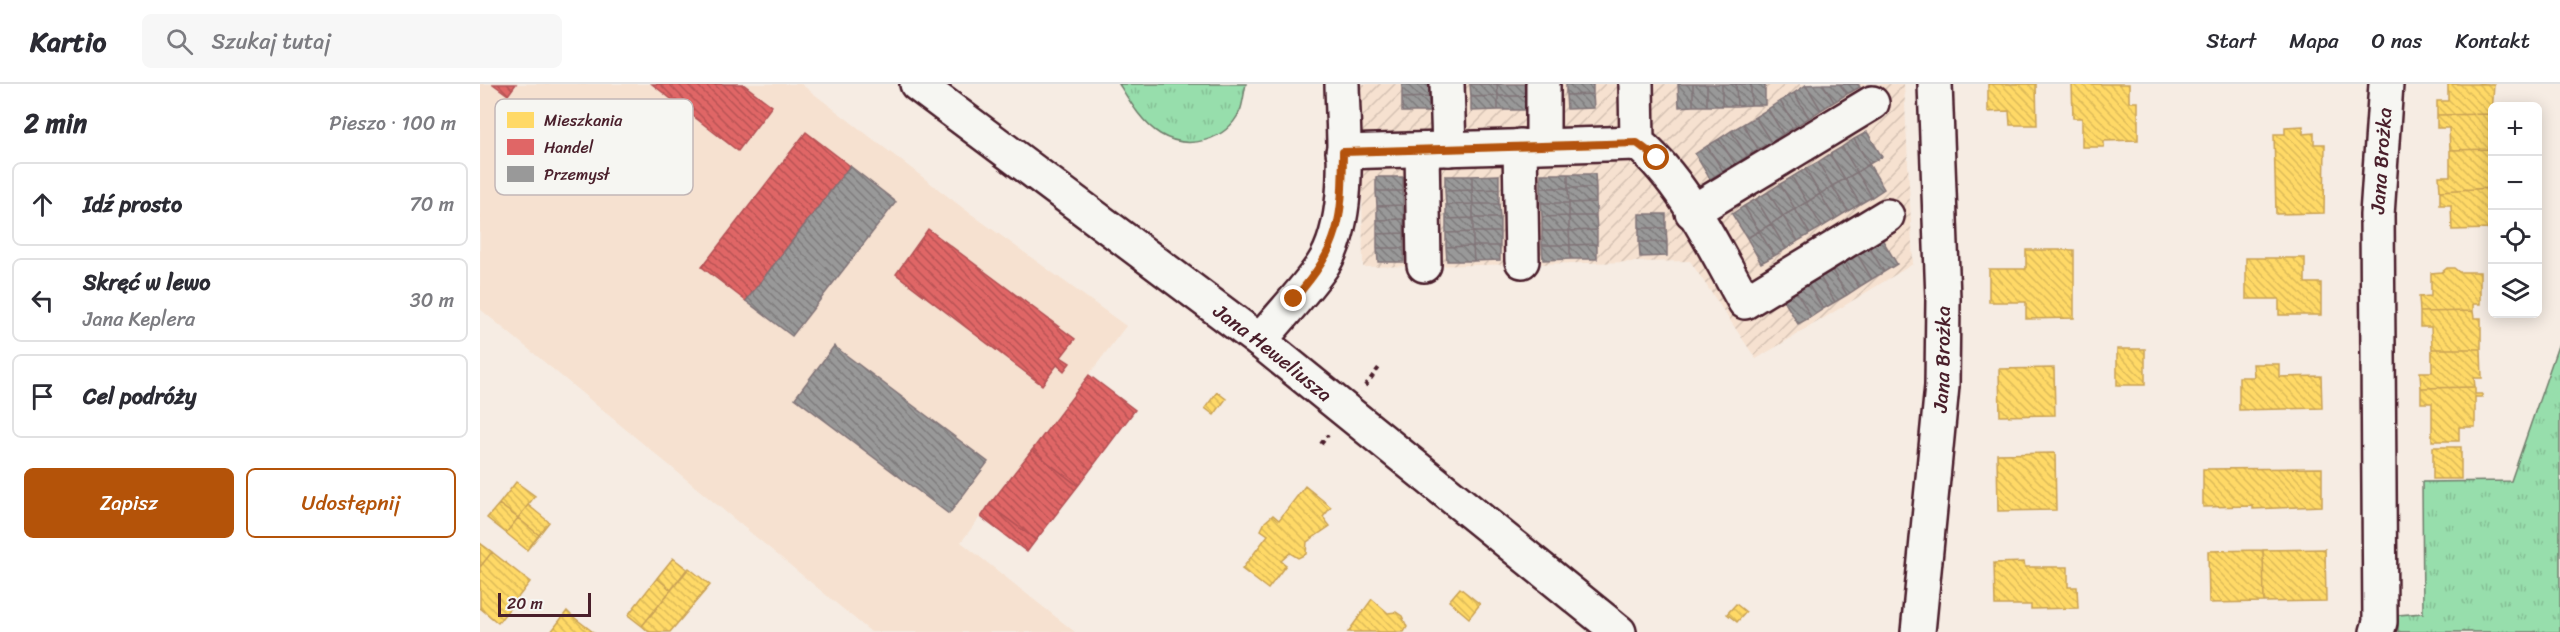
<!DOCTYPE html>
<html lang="pl">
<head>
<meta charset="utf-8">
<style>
	body { margin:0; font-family:Sriracha,sans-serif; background:#f7f7f7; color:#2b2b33 }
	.controls { position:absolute; right:18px; top:18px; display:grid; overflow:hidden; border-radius:9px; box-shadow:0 3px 15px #0003 }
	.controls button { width:54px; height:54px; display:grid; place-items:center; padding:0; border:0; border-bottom:2px solid #e1e1e2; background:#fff; color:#2b2b33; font:30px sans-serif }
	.scale { position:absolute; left:18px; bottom:15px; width:93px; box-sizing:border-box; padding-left:6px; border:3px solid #4a1f2b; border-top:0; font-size:16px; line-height:21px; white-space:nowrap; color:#4a1f2b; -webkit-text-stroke:4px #f6f6f2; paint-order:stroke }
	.stop { position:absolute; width:18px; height:18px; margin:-14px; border:4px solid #b45309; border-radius:50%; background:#fff }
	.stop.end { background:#b45309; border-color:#fff; box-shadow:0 2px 6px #0008 }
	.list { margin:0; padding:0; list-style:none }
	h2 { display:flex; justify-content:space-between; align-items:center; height:78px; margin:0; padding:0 24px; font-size:26px }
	h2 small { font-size:20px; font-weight:400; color:#7c7c81 }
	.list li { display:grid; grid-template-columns:39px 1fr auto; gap:18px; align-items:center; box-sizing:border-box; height:84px; margin:0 12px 12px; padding:0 12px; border:2px solid #e1e1e2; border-radius:9px }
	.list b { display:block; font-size:22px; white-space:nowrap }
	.list p { margin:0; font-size:20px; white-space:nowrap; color:#7c7c81 }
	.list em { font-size:20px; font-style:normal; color:#7c7c81 }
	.actions { display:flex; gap:12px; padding:18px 24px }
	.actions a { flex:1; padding:14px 0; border:2px solid #b45309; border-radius:9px; text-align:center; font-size:21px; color:#b45309 }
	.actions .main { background:#b45309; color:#fff }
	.icon { flex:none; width:33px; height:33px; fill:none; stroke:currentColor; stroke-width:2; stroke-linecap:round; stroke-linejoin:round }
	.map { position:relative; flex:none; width:2080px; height:548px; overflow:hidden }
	header { display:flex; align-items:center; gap:36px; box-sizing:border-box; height:84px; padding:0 30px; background:#fff; border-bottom:2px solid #e1e1e2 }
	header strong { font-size:28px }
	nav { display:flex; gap:33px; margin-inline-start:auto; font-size:21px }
	.search { width:420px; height:54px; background:#f7f7f7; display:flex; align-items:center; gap:15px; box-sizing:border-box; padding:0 21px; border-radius:9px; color:#7c7c81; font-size:22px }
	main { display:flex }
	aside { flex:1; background:#fff }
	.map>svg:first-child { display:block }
	.built { fill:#f6e1d0 }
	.industrial { fill:url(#industrial-furrows) }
	.grass { fill:url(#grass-tufts); stroke:#707e6c; stroke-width:1.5 }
	.homes { fill:url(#homes-back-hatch); stroke:#c9a154; stroke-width:1.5 }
	.shops { fill:url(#shops-back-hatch); stroke:#b35154; stroke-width:1.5 }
	.industry { fill:url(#industry-back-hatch); stroke:#817478; stroke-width:1.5 }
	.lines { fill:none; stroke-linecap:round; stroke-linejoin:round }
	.minor-casing { stroke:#4a1f2b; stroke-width:38 }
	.path { stroke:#4a1f2b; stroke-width:4; stroke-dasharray:4.5 4.5; stroke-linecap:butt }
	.minor { stroke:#f6f6f2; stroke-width:33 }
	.route { stroke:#b45309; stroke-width:8 }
	.labels { text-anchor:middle; stroke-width:6; stroke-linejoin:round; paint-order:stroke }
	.street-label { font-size:20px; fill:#4a1f2b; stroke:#f6f6f2 }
	.key { fill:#f6f6f2; stroke:#c2b6b6; stroke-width:1.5 }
	.key-label { font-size:16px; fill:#4a1f2b }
</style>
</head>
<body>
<header>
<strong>Kartio</strong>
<div class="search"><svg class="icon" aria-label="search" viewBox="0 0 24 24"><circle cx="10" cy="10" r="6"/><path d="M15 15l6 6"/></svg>Szukaj tutaj</div>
<nav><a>Start</a><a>Mapa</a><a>O nas</a><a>Kontakt</a></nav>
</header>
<main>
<aside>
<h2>2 min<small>Pieszo · 100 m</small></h2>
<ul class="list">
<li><svg class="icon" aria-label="ahead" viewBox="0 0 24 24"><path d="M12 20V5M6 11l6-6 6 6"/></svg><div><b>Idź prosto</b></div><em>70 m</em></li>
<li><svg class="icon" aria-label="left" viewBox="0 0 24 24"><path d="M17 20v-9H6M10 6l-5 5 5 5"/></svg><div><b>Skręć w lewo</b><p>Jana Keplera</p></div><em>30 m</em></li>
<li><svg class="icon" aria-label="arrive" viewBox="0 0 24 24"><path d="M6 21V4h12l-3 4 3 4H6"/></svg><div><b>Cel podróży</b></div></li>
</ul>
<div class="actions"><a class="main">Zapisz</a><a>Udostępnij</a></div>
</aside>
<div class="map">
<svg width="2080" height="548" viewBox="0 0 2080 548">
	<defs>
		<pattern id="industrial-furrows" width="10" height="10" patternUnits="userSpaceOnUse" patternTransform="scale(1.5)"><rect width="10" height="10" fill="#f6e1d0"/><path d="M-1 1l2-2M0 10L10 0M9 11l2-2" fill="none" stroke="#d4c1b3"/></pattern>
		<pattern id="grass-tufts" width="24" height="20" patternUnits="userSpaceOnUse" patternTransform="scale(1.5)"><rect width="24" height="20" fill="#97deac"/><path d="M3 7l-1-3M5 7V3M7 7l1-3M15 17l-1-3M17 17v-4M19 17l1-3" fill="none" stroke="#84be94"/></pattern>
		<pattern id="homes-back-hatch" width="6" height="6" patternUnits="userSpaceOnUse" patternTransform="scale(1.5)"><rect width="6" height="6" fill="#ffd966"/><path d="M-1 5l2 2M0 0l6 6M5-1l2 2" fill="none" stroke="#dcba59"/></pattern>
		<pattern id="shops-back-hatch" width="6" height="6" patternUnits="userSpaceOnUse" patternTransform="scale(1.5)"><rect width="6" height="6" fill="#e06666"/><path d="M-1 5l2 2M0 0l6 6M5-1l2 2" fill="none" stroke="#b85354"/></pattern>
		<pattern id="industry-back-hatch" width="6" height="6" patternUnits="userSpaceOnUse" patternTransform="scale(1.5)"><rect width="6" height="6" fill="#999"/><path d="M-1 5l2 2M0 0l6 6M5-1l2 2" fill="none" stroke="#7f7c7d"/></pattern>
	</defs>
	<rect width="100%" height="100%" fill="#f6ece3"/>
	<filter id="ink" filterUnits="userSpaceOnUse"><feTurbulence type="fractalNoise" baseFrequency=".0167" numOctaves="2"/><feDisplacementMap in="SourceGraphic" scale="12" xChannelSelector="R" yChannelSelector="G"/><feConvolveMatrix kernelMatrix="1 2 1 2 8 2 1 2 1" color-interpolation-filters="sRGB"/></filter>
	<g filter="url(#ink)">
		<!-- built -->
		<path class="built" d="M0,0H321L483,124L646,242L481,458L595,548H391L0,225Z"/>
		<!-- industrial -->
		<path class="industrial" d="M881,0H1424L1433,180L1276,275L1210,177L883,183Z"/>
		<!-- grass -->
		<path class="grass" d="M639,0H766C764,8 763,20 760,27C746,57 708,67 680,50C662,39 650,18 639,0Z
			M2080,256V548H1918V531L1943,529L1942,398L2031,397Z"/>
		<!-- homes -->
		<path class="homes" d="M1508,0H1556L1557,41H1530L1529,27L1508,28Z
			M1592,0H1649V18H1658V56L1624,57V63H1602V34H1593Z
			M1968,0H2014L2012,30L1957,31V17H1968Z
			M2012,30V65L1970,66L1969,44H1957V31Z
			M1823,42V50L1834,49V60H1845L1844,129L1796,130L1794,50H1805V43Z
			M2012,65V104L1960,107L1959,92H1970V66Z
			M2012,104V145L1972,146L1971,121H1960V107Z
			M1546,166H1594V234L1546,235V218H1509V185H1546Z
			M1766,174H1825V199H1841V231H1799V215H1766Z
			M1967,184H1974L1979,188H2000V220H1993V227L1940,228L1939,213L1951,212V189L1962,188Z
			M1993,227L1994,234H2001V265H1952L1951,243H1940V228Z
			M1637,265H1665V301H1637Z
			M1952,265H2001L2002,294H1994L1995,303L1941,304L1940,288H1952Z
			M1773,280H1799V293L1841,292L1842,324L1759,326V293H1774Z
			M1574,284L1575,331L1520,332L1519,285Z
			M1995,303V310H2002V313H1995V343H1979V357H1952V319H1941V304Z
			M737,308L746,315L734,331L725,324Z
			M1953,363H1981V395H1953Z
			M1575,369L1576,426L1518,427L1517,370Z
			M1842,384V422L1773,425V422L1723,423V385Z
			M36,398L55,412L38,434L19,420Z
			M825,402L851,423L843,433L850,442L827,458L826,470L818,474L810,469L801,477L806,481L788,505L762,485L788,451L781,446L785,438L793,431L799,436Z
			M19,420L38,434L26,449L7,434Z
			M48,421L69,438L59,451L38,434Z
			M38,434L59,451L47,466L26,449Z
			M0,459L12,468L0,483Z
			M1845,465L1846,517L1784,518L1783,466Z
			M1783,466L1784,518L1729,519L1728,467Z
			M12,468L50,498L18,539L0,524V483Z
			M193,474L207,485L191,506L177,494Z
			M1544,478L1545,483H1588V503H1597L1598,524L1551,525V521H1515L1514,479Z
			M209,484L230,501L190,548H169L162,542Z
			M177,494L191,506L162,542L148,531Z
			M980,504L1000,520L989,534L969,517Z
			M892,515L908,529L916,528L922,532L927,543L924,548H868Z
			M1256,520L1266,528L1257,538L1247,530Z
			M87,527L91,531L113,548H71Z"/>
		<!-- shops -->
		<path class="shops" d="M13,0H36L28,11Z
			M172,0H263L292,22L258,67Z
			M326,48L370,82L266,217L222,183Z
			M448,145L595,255L581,273L590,279L584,287L577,281L562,301L416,190Z
			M609,291L655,326L598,402L552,366Z
			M552,366L598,402L556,456L509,421Z
			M509,421L556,456L547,468L501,433Z"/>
		<!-- industry -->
		<path class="industry" d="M922,0H949V13L922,14Z
			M990,0H1017L1018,12L991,13Z
			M1017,0H1044L1045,12H1018Z
			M1086,0H1113V10L1086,11Z
			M1198,0H1213V22L1199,23Z
			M1213,0H1227V22H1213Z
			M1227,0H1242V22H1227Z
			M1242,0H1256L1257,22H1242Z
			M1256,0H1271V21L1257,22Z
			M1271,0H1285V21H1271Z
			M1343,0L1354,18L1341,26L1326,1Z
			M1343,0H1360L1367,10L1354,18Z
			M1360,0H1378L1380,3L1367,10Z
			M1326,1L1341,26L1329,34L1314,9Z
			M1314,9L1329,34L1316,42L1300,17Z
			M1113,10L1114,24L1087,25L1086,11Z
			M1018,12H1045V26H1018Z
			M1018,12V26L991,27V13Z
			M949,13V28H922V14Z
			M1300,17L1316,42L1303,50L1288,25Z
			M1288,25L1303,50L1291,58L1275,33Z
			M1275,33L1291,58L1278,65L1263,40Z
			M1263,40L1278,65L1267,72L1251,47Z
			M1251,47L1267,72L1255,80L1239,55Z
			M1387,48L1402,73L1389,80L1374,55Z
			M1239,55L1255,80L1243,87L1227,62Z
			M1374,55L1389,80L1377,88L1362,63Z
			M1227,62L1243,87L1230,95L1215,70Z
			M1362,63L1377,88L1365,95L1350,70Z
			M1350,70L1365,95L1352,102L1338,78Z
			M1338,78L1352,102L1340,110L1325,85Z
			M1389,80L1404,105L1392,113L1377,88Z
			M370,82L416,118L312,252L266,217Z
			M1325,85L1340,110L1327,118L1312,93Z
			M1377,88L1392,113L1380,120L1365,95Z
			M1061,90H1088V104H1061Z
			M1088,90H1115L1116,104H1088Z
			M1019,91V105L992,106V92Z
			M965,92H992V106L965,107Z
			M896,93H923V107H896Z
			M1312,93L1327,118L1315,125L1300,100Z
			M1365,95L1380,120L1368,127L1352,102Z
			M1300,100L1315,125L1303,132L1288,108Z
			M1352,102L1368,127L1355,135L1340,110Z
			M1061,104H1088L1089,119H1061Z
			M1088,104H1116V118L1089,119Z
			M1019,105V120H993L992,106Z
			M992,106L993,120L966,121L965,107Z
			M896,107H923V121L897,122Z
			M1288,108L1303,132L1291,140L1276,115Z
			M1340,110L1355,135L1342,143L1327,118Z
			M1276,115L1291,140L1279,147L1264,122Z
			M1116,118V132H1089V119Z
			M1327,118L1342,143L1330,150L1315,125Z
			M1061,119H1089V132L1062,133Z
			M993,120H1019L1020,134H993Z
			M993,120V134L966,135V121Z
			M923,121L924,135L897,136V122Z
			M1264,122L1279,147L1267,154L1252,130Z
			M1315,125L1330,150L1318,157L1303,132Z
			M1159,130H1186V144H1159Z
			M1089,132V147H1062V133Z
			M1089,132H1116L1117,146L1089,147Z
			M1303,132L1318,157L1306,165L1291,140Z
			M993,134H1020V148H993Z
			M993,134V148L966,149V135Z
			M924,135V149L897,150V136Z
			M1291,140L1306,165L1294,172L1279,147Z
			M1159,144H1186L1187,158H1159Z
			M1117,146V160L1090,161L1089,147Z
			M1062,147H1089L1090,161H1062Z
			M1279,147L1294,172L1281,179L1267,154Z
			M993,148H1020V162H993Z
			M993,148V162L966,163V149Z
			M924,149V164H897V150Z
			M1402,155L1417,180L1404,188L1389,163Z
			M1159,158H1187V172L1160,173Z
			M1117,160V175H1090V161Z
			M1062,161H1090V175L1063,176Z
			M993,162L994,177H967L966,163Z
			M993,162H1020V176L994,177Z
			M1389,163L1404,188L1392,195L1377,170Z
			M897,164H924V178H898Z
			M1377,170L1392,195L1379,203L1364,178Z
			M1364,178L1379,203L1367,211L1352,186Z
			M1352,186L1367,211L1355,218L1340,193Z
			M1340,193L1355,218L1343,225L1328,200Z
			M1328,200L1343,225L1331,233L1316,207Z
			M1316,207L1331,233L1318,240L1303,215Z
			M354,262L508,378L469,430L315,314Z"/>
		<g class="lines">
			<!-- minor casing -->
			<g class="minor-casing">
				<g id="minor">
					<path id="s1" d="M437,0L780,257L1139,548"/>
					<path d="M967,0L969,65"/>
					<path d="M1063,0V61"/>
					<path d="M1156,0L1157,59C1204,97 1235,166 1265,218L1407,132"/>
					<path d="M1040,62L1042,177"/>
					<path d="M942,66L944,181"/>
					<path d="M863,68L1157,59"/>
					<path d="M1212,128L1392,19"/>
					<path d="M780,257C800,232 824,208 842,182C873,136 863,53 862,0"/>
					<path id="s2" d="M1438,548L1462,302L1463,215L1455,0"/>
					<path id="s3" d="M1897,548L1900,538L1897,131L1906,0"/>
				</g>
			</g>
			<!-- path -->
			<path class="path" d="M885,302L901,281
				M841,360L848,351"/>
			<!-- minor -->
			<use href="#minor" class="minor"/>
		</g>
	</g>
	<g class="lines" filter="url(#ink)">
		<!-- route -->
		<path class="route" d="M814,215C861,162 862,136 863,68L1157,59L1177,74"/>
	</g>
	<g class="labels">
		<!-- street labels -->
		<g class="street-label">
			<text dy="7" stroke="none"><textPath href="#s3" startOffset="472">Jana Brożka</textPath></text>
			<text dy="7" stroke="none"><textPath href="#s1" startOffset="446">Jana Heweliusza</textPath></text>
			<text dy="7" stroke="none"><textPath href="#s2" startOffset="274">Jana Brożka</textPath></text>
		</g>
	</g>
	<!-- legend -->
	<rect x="15" y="15" width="198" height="96" rx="9" class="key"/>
	<rect x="27" y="28" width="27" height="16" fill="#ffd966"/>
	<rect x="27" y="55" width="27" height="16" fill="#e06666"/>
	<rect x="27" y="82" width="27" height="16" fill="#999"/>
	<g class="key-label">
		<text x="64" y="42">Mieszkania</text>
		<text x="64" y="69">Handel</text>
		<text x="64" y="96">Przemysł</text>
	</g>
</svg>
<div class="controls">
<button>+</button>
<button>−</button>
<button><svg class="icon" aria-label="locate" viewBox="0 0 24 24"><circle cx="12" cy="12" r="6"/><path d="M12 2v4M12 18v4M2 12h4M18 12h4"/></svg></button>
<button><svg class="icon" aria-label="layers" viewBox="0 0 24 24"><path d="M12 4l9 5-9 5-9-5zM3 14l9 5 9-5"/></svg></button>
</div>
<div class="scale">20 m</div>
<div class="stop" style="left:1177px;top:74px"></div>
<div class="stop end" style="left:814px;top:215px"></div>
</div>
</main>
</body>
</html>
